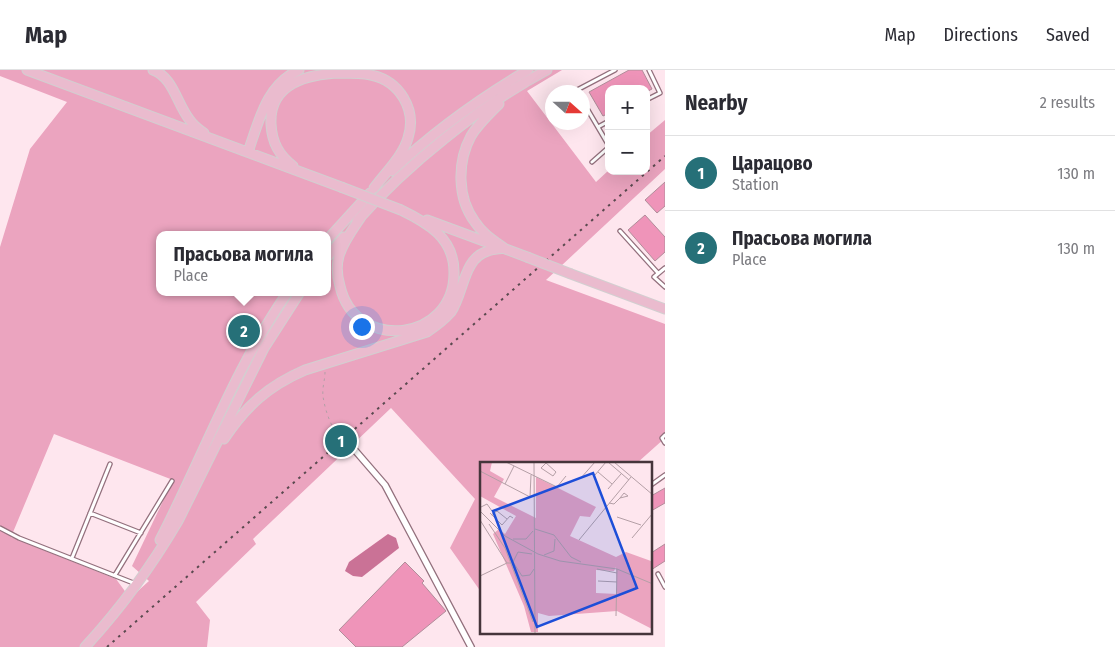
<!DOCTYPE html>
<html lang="en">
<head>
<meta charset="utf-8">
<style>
	body { margin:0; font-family:"Fira Sans Condensed",sans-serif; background:#f7f7f7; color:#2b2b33 }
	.controls { position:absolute; right:15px; top:15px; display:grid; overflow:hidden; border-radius:10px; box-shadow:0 5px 20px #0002 }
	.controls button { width:45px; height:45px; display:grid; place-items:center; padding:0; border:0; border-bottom:1px solid #e1e1e2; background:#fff; color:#2b2b33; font:25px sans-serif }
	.compass { position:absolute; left:545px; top:15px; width:45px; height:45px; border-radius:50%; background:#fff; box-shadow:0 5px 20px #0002; rotate:111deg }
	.you { position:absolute; left:361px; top:256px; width:18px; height:18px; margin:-12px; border:4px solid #fff; border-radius:50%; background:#1a73e8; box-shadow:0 0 0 8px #1a73e833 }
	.badge { display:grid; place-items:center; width:32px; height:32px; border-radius:50%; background:#267078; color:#fff; font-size:16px; font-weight:700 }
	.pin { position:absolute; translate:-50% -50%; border:2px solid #fff; box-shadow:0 1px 5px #0006 }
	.popup { position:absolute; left:156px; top:161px; width:175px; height:65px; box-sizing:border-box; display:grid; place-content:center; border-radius:10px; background:#fff; filter:drop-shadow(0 1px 4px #0005); font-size:16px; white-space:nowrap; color:#7c7c81 }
	.popup b { font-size:19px; color:#2b2b33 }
	.popup::after { content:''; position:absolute; left:50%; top:100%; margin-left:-10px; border:10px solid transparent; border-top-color:#fff }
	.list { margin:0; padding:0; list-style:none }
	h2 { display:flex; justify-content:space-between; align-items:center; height:65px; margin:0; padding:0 20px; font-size:21px }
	h2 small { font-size:16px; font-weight:400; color:#7c7c81 }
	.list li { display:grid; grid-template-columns:32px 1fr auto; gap:15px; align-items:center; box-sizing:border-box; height:75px; padding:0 20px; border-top:1px solid #e1e1e2 }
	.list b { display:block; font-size:19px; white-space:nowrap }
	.list p { margin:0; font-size:16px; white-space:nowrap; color:#7c7c81 }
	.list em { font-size:16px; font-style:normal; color:#7c7c81 }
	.map { position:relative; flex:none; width:665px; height:577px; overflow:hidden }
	header { display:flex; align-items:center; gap:30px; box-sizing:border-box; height:70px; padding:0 25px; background:#fff; border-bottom:1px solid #e1e1e2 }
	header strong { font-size:24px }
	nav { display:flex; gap:28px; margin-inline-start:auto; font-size:18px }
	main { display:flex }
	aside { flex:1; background:#fff }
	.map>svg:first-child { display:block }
	.green { fill:#eba4bf; fill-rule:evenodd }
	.water { fill:#ca7296 }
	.building { fill:#ef94b9; stroke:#b18d9a }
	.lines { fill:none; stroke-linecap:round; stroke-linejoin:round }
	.lane-casing { stroke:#93707d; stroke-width:5.5 }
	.street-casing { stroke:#93707d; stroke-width:8 }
	.primary-casing { stroke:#d2cfd0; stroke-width:11 }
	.path { stroke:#b39fa6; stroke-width:1; stroke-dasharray:2.5 4; stroke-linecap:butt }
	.lane { stroke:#fff; stroke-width:3 }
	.street { stroke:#fff; stroke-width:5.5 }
	.primary { stroke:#eabbce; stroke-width:9 }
	.rail { stroke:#5a494f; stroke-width:2; stroke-dasharray:2.5 5; stroke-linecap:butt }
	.primary-bridge-casing { stroke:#d2cfd0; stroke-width:11; stroke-linecap:butt }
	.primary-bridge { stroke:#eabbce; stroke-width:9 }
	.inset-road { fill:none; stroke:#b49fa6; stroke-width:1 }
	.view { fill:#1d4ed8; fill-opacity:0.15; stroke:#1d4ed8; stroke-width:2.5 }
	.inset-edge { fill:none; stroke:#45353b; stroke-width:2.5 }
</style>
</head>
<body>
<header>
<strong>Map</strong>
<nav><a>Map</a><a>Directions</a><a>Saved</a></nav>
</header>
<main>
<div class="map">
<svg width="665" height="577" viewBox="0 0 665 577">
	<rect width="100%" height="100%" fill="#fee6ee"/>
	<!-- green -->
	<path class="green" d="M0,0H562L527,21L596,112L609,100L646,101V66L665,50V99L546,210L665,254V368L637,393H481V522L450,478L475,429L391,338L253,469L256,474L196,532L210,550L207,577H0V177L30,79L67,32L0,6ZM160,165H328V222H160ZM54,364L173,410L132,496L149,511L130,528L116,509L11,467Z"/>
	<!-- water -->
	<path class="water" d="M388,464L396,468L399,478L362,507L353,506L345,501L349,492Z"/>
	<!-- building -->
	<path class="building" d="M629,0H642L652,19L646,22V19H609V43L603,46L589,22Z
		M665,112V136L657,143L645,130Z
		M645,145L665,167V182L655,191L628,160Z
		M665,418V433L651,441V426Z
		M665,474V491L651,500V483Z
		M405,492L424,511L422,513L446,541L402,577H356L339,560Z"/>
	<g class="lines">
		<!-- lane casing -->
		<g class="lane-casing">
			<path id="lane" d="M578,22L577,20L615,0
				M582,30L609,76
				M646,30L660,23L649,0
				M598,57L609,51
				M592,92L609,77
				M620,161L658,203
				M665,198L654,207L665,217
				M665,365L662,368L665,373
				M651,415L665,405
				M90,443L141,463
				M0,458L19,468L136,514
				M72,488L110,394
				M658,504L665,517
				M115,505L172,411"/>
		</g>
		<!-- street casing -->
		<g class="street-casing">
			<path id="street" d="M353,378L385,415L471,577"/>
		</g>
		<!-- primary casing -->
		<g class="primary-casing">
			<path id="primary" d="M27,0L341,117
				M153,0C173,7 177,34 189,49C193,55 198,59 204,63
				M499,34C489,44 478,54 471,66C457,92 457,128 475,152C482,163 493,170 504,178
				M248,82C259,51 266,15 299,0
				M293,96C279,85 272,73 271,54C269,13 308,4 341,3C351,3 361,3 371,5C400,11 417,40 408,68C403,86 385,103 374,118
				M392,101C433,62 479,29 528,0
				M361,147C353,159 343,172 339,186C336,196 337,206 340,216C355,283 455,272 454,202C454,168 428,153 401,140
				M427,150L527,187
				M357,151C406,95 481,35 547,0
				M328,169L370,123
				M328,186L344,167
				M571,204L665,239
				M224,369C246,336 268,316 305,300L427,262C436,256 444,250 451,242C464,223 463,188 488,181C493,179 499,179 504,178
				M160,470C203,387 234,299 288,222
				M85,577C121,538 151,497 178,451L264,278L300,222"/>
		</g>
		<!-- path -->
		<path class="path" d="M325,302C325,310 322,318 323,326C325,342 334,367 348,375"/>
		<!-- lane -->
		<use href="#lane" class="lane"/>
		<!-- street -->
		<use href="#street" class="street"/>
		<!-- primary -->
		<use href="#primary" class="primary"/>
		<!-- rail -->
		<path class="rail" d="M107,577L665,86"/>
		<!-- primary-bridge casing -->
		<g class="primary-bridge-casing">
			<path id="primary-bridge" d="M341,117L401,140
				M527,187L571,204"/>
		</g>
		<!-- primary-bridge -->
		<use href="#primary-bridge" class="primary-bridge"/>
	</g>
	<!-- overview -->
	<g transform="translate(480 392)">
		<rect width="172" height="172" fill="#fee6ee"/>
		<path d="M0,0H12L10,9L24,17L14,35L56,56V15L116,45L110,55L100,54L90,74L136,95L146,90L171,99L172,167L137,149L69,154L58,151V170H51L44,144L13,72L19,67L25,72L36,54L0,34ZM136,105L137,132L116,131V108L134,109Z" fill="#eba4bf" fill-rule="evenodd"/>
		<path class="inset-road" d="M26,0L77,25L86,14M54,0L55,172M65,0L76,10L73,14L61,6L66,1M128,0L149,18M134,0L173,33M0,9L50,35M118,10L132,22M115,13L126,0M100,17L115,0M25,22L34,4M128,27L141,12M50,35L51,13M129,41L134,42L140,36L144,31L148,34L140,36M1,45L7,42L12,49M0,49L25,74L58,92L80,99L137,107L173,122M10,51L22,63L30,54L33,56M11,53L17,49L27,57M137,55L161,63M0,58L27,101H31M9,62L25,86L53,160M55,67L74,73L91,95L101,100M152,76L173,51M33,77H46L53,69M99,78L151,15M52,92L38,90L33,100L42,114L50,113L54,107M64,93L74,89L75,77M117,107L137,111M0,114L27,101M118,119L137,120M136,154L137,107"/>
		<path class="view" d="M113,11L157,126L57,165L13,49Z"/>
		<rect width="172" height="172" class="inset-edge"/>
	</g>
</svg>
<div class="controls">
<button>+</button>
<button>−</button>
</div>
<svg class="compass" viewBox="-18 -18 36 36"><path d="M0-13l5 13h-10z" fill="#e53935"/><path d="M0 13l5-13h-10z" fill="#7c7c81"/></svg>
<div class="you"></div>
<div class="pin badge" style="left:341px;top:371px">1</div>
<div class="pin badge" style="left:244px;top:261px">2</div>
<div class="popup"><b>Прасьова могила</b>Place</div>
</div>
<aside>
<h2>Nearby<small>2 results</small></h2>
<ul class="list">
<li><span class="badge">1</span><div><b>Царацово</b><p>Station</p></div><em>130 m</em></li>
<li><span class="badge">2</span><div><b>Прасьова могила</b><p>Place</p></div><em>130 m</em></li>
</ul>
</aside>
</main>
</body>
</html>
